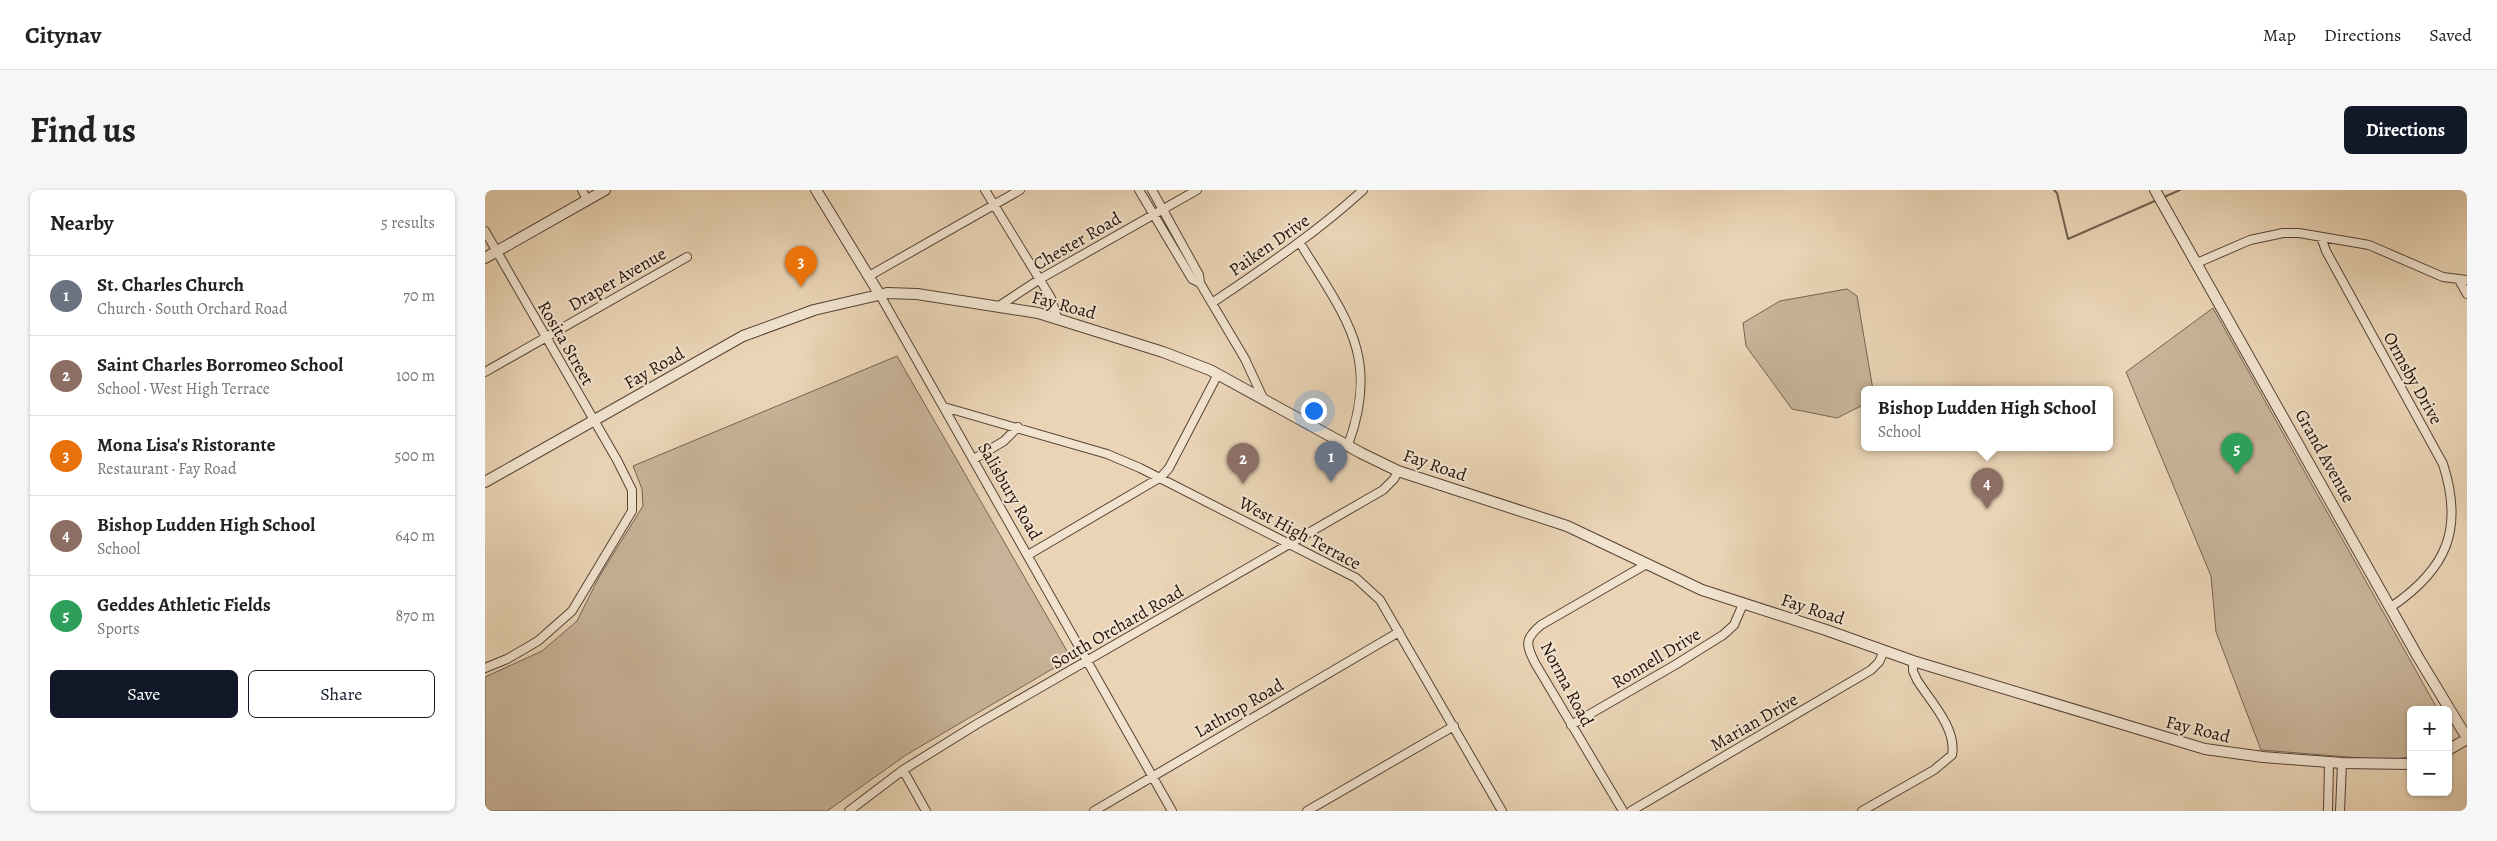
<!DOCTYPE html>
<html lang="en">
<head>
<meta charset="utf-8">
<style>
	body { margin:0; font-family:Alegreya,serif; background:#f6f6f6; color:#222 }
	.controls { position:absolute; right:15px; bottom:15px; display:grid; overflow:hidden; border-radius:8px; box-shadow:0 1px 4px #0004 }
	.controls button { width:45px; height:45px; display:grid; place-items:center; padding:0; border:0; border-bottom:1px solid #e0e0e0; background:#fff; color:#222; font:25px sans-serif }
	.you { position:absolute; left:828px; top:220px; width:18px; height:18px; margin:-12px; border:4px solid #fff; border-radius:50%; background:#1a73e8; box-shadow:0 0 0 8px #1a73e833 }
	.badge { display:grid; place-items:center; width:32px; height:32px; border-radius:50%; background:#111827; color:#fff; font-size:16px; font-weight:700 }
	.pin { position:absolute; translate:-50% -41px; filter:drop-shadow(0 1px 2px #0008) }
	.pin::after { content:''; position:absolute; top:26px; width:18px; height:15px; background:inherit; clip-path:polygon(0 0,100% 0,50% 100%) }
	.popup { position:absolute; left:1376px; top:196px; width:252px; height:65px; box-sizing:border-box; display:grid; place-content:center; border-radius:8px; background:#fff; filter:drop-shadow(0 1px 4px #0005); font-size:16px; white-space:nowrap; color:#767676 }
	.popup b { font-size:19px; color:#222 }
	.popup::after { content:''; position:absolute; left:50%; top:100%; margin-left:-10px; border:10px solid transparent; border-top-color:#fff }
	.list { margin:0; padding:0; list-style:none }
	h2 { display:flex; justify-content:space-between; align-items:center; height:65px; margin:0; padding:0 20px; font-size:21px }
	h2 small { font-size:16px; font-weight:400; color:#767676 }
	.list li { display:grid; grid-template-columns:32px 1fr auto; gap:15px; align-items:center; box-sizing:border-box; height:80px; padding:0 20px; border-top:1px solid #e0e0e0 }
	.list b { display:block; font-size:19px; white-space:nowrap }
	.list p { margin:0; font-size:16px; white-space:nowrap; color:#767676 }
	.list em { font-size:16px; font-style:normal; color:#767676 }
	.actions { display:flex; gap:10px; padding:15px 20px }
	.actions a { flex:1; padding:11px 0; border:1px solid #111827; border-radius:8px; text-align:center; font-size:18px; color:#111827 }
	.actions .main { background:#111827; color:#fff }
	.map { position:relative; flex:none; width:1982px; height:621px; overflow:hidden; border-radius:8px }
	header { display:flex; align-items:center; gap:30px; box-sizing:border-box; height:70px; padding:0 25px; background:#fff; border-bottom:1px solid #e0e0e0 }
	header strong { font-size:24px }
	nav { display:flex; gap:28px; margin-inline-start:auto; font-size:18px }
	.intro { display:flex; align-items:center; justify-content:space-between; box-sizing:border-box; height:120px; padding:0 30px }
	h1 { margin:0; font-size:35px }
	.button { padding:12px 22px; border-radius:8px; background:#111827; color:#fff; font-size:18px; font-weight:700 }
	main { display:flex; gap:30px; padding:0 30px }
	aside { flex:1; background:#fff; border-radius:8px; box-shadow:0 1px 4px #0004 }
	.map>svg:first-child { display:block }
	.green { fill:#c8b398; stroke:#766252 }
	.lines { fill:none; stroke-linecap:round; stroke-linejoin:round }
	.stream { stroke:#735f4e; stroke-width:2 }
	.minor-casing { stroke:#564236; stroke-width:10 }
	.tertiary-casing { stroke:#564236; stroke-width:12 }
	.minor { stroke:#f1e3cf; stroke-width:8 }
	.tertiary { stroke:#f1e3cf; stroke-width:10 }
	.labels { text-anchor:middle; stroke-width:4; stroke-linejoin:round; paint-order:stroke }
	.street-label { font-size:18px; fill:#24120b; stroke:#f1e3cf }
</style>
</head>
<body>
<header>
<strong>Citynav</strong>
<nav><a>Map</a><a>Directions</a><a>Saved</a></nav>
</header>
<div class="intro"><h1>Find us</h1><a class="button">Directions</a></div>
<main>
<aside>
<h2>Nearby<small>5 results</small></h2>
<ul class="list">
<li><span class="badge" style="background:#6b7280">1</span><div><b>St. Charles Church</b><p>Church · South Orchard Road</p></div><em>70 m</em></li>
<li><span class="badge" style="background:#8d6e63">2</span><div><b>Saint Charles Borromeo School</b><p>School · West High Terrace</p></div><em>100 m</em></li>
<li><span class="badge" style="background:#e8710a">3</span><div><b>Mona Lisa's Ristorante</b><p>Restaurant · Fay Road</p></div><em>500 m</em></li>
<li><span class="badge" style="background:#8d6e63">4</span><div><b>Bishop Ludden High School</b><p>School</p></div><em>640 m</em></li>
<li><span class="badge" style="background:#2e9e5b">5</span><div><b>Geddes Athletic Fields</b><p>Sports</p></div><em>870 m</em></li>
</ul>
<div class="actions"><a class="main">Save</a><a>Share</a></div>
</aside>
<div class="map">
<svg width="1982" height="621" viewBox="0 0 1982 621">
	<rect width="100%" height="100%" fill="#ead4b5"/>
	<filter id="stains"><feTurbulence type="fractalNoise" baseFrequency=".004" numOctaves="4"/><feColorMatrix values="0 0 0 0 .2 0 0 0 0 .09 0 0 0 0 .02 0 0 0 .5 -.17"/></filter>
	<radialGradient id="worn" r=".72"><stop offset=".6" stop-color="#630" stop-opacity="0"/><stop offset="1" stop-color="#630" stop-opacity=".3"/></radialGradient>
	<!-- green -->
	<path class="green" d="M1362,99L1372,106L1388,200H1380L1378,215L1352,228L1307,219L1261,156L1258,133L1295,111Z
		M1728,118L1953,520H1926V567L1900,570L1776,560L1731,442L1726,386L1641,182Z
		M412,166L586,468L421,565L342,621H0V487L57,461L92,431L114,387L158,316L157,299L148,276Z"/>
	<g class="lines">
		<!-- stream -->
		<path class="stream" d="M1569,0L1572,3L1583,49L1672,10
			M1679,7L1695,0"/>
		<!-- minor casing -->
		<g class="minor-casing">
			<path id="minor" d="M97,0L102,10
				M500,0L566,108L572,128
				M654,0L707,89L715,93
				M667,0L714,85L715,93L760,169L778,208
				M0,41L132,270L147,300V321L87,421L53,451L22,469L0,478
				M1836,47L1841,61L1958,274C1979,339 1962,379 1906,417
				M815,53C860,127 896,166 863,255
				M1712,73L1765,50L1798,43H1814L1884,55L1958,87L1982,90
				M384,86L535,0
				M1974,90L1982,104
				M395,105L687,621
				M727,113C780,77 831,43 878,0
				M514,116L555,89L712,0
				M0,182L202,67
				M459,217L622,264L655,278L871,388L895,410L1017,621
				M489,269L519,251L533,237
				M543,365L676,287L684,278L733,184
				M1086,535L1190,475L1238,445L1249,435L1258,414
				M418,580L441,621
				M364,621L418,580L492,534L898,300L909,289L913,281
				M609,621L914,442
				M822,621L969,536
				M1138,621L1050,473C1041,455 1039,449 1056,435L1160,375
				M1146,621L1386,480L1394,472L1399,461
				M1377,621L1449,580L1467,565C1472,538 1445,511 1432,490L1428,481V471
				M1843,621L1844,572
				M1855,621L1857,573"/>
		</g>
		<!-- tertiary casing -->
		<g class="tertiary-casing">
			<path id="tertiary" d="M331,0L395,105
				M1670,0L1933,467L1982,548
				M0,68L120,0
				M0,292L258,146L329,120L402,103L432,104L553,123L678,162L725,180L876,263L913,281L1082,336L1217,400L1341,440L1428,471L1720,559L1778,567L1857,573L1926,574
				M1963,560L1982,549"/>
		</g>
		<!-- minor -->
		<use href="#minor" class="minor"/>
		<!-- tertiary -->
		<use href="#tertiary" class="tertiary"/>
	</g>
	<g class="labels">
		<!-- street labels -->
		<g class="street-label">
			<text transform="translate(592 51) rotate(-30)" y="6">Chester Road</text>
			<text transform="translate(784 55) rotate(-35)" y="6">Paiken Drive</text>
			<text transform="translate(132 89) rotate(-30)" y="6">Draper Avenue</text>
			<text transform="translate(579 115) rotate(15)" y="6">Fay Road</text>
			<text transform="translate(81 153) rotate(60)" y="6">Rosita Street</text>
			<text transform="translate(169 178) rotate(-30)" y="6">Fay Road</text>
			<text transform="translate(1928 188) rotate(61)" y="6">Ormsby Drive</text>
			<text transform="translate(1840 266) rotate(61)" y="6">Grand Avenue</text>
			<text transform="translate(950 275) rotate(19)" y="6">Fay Road</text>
			<text transform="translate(525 301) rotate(60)" y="6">Salisbury Road</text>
			<text transform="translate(815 343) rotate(28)" y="6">West High Terrace</text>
			<text transform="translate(1328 419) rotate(18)" y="6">Fay Road</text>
			<text transform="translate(632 437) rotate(-30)" y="6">South Orchard Road</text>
			<text transform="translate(1171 468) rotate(-31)" y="6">Ronnell Drive</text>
			<text transform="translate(1082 494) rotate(62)" y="6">Norma Road</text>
			<text transform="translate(754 518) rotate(-30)" y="6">Lathrop Road</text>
			<text transform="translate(1269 532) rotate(-30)" y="6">Marian Drive</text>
			<text transform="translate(1713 539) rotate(14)" y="6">Fay Road</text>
		</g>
	</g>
	<rect width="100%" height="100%" filter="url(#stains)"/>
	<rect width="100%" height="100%" fill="url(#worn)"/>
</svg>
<div class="controls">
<button>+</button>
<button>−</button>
</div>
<div class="you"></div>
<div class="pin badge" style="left:846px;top:292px;background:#6b7280">1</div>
<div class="pin badge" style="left:758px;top:294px;background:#8d6e63">2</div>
<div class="pin badge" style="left:316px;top:97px;background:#e8710a">3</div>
<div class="pin badge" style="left:1502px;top:319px;background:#8d6e63">4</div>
<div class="popup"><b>Bishop Ludden High School</b>School</div>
<div class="pin badge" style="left:1752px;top:284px;background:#2e9e5b">5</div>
</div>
</main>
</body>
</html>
